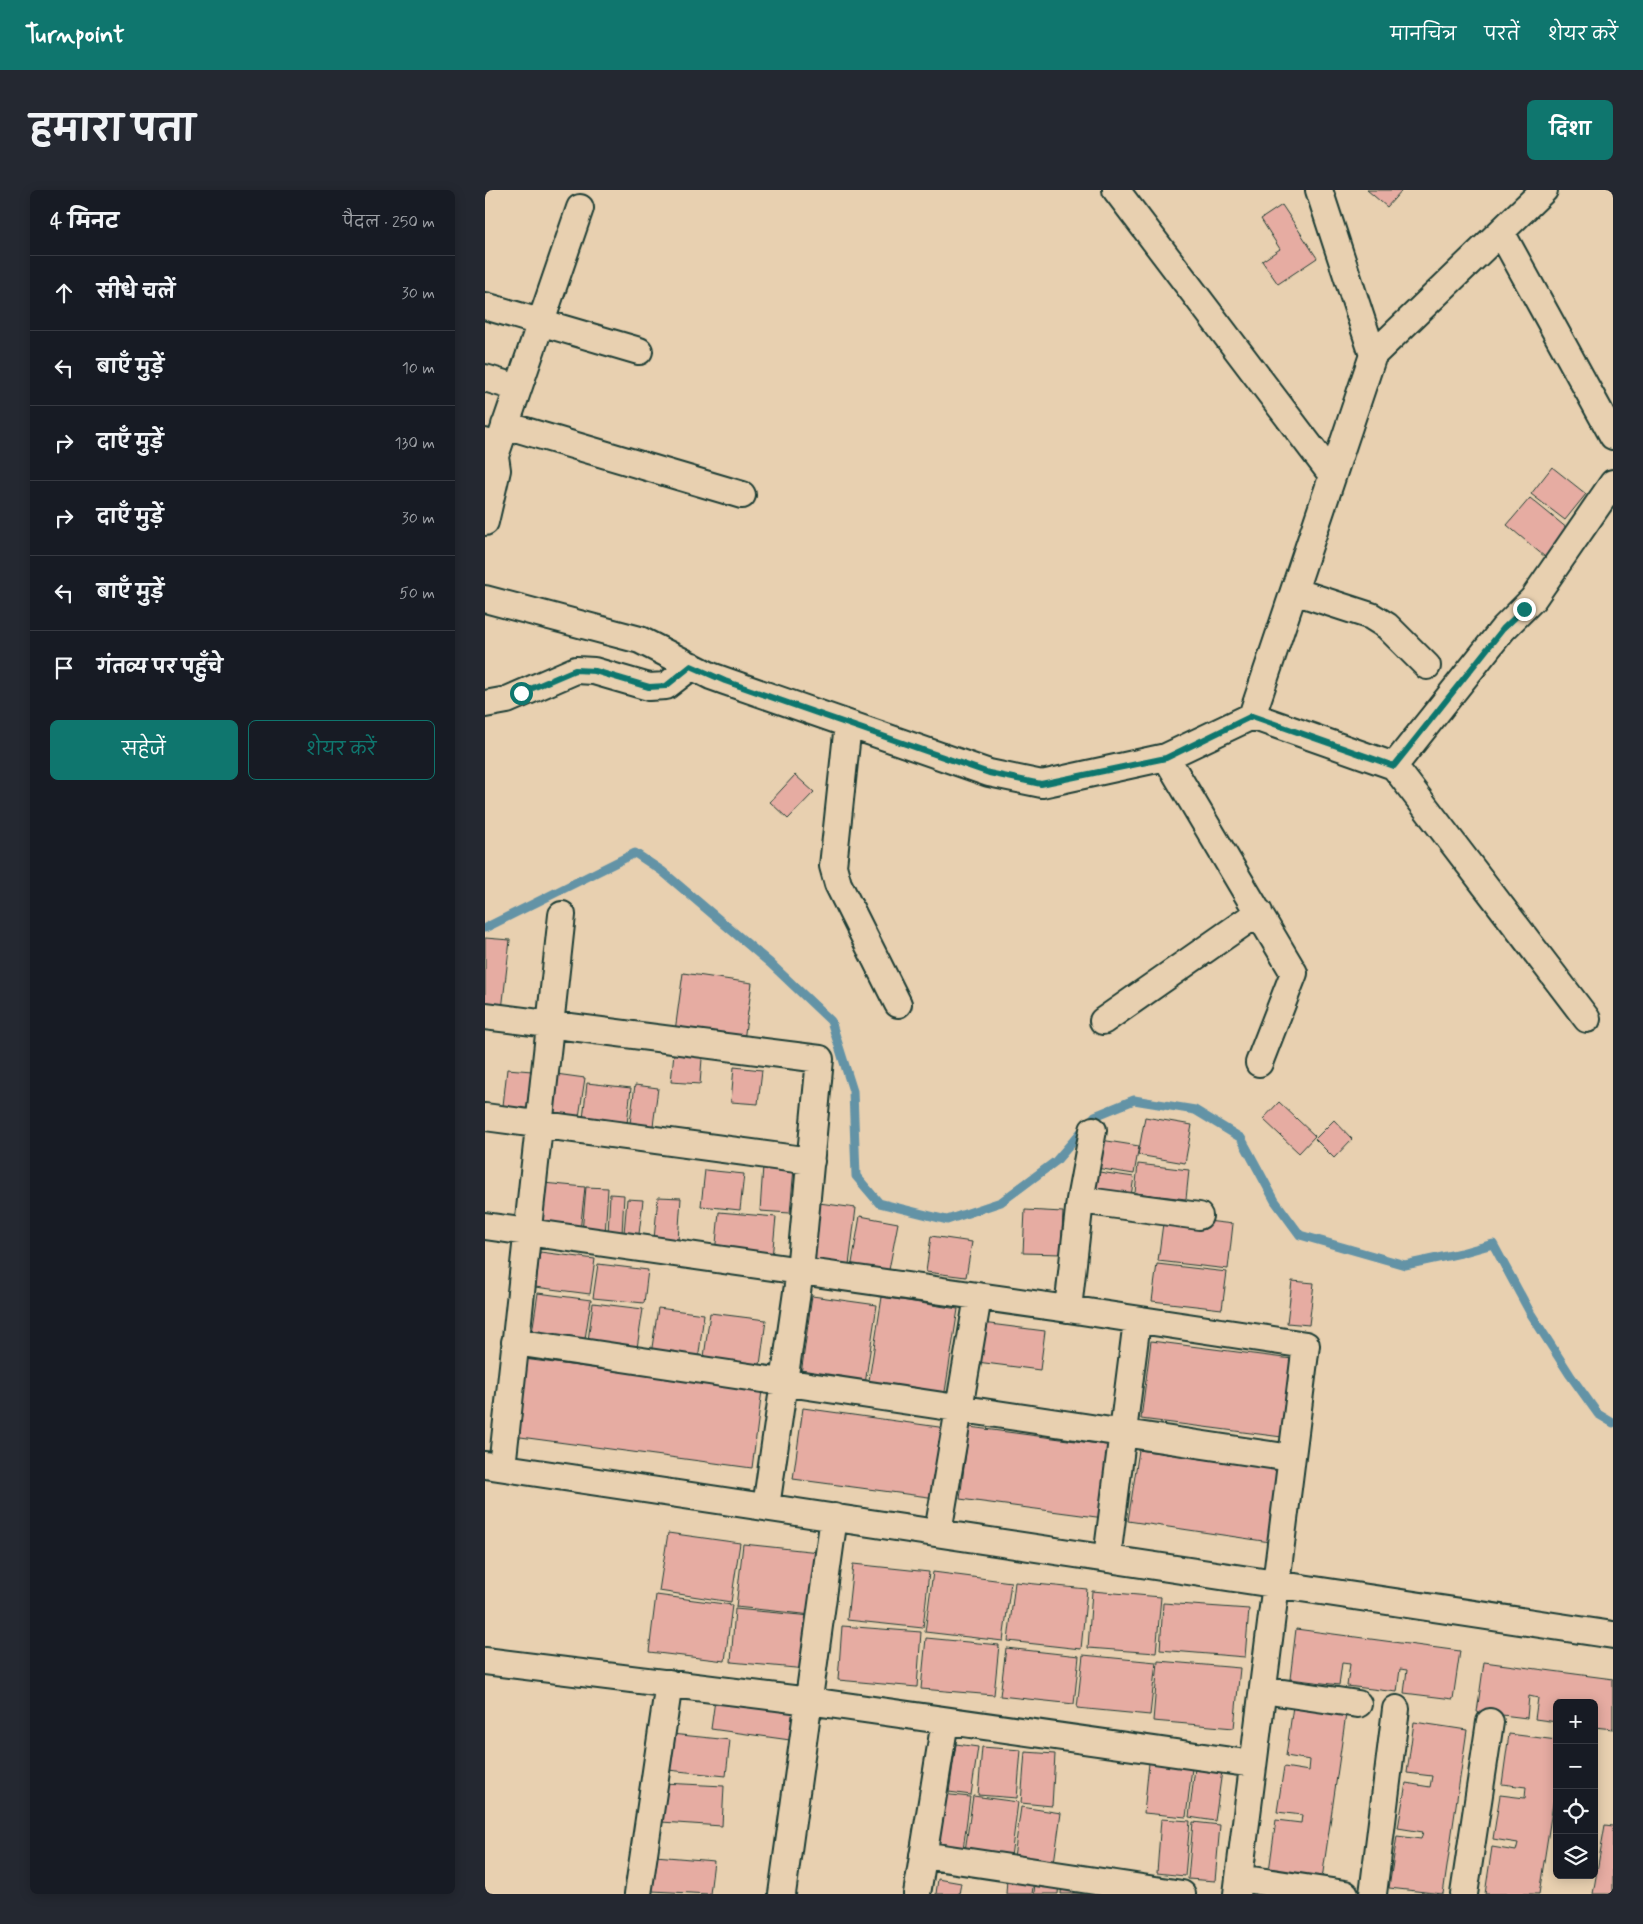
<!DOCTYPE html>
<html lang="hi">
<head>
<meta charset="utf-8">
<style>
	body { margin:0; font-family:Mynerve,"Playpen Sans Deva",sans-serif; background:#242831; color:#f1f3f6 }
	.controls { position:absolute; right:15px; bottom:15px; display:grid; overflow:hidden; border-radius:8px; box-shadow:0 2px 12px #0003 }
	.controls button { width:45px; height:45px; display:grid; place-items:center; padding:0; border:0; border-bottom:1px solid #363941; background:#171b24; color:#f1f3f6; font:25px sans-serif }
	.stop { position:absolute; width:15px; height:15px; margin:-11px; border:4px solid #0f766e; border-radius:50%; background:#fff }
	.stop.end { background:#0f766e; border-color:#fff; box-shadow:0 1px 5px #0008 }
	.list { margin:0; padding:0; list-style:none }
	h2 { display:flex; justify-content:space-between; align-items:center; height:65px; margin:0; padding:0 20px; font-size:21px }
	h2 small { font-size:16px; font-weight:400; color:#9ea1a6 }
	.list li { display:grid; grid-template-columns:32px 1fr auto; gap:15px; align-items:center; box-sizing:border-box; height:75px; padding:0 20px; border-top:1px solid #363941 }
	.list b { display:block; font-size:19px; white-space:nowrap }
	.list em { font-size:16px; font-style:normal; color:#9ea1a6 }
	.actions { display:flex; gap:10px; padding:15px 20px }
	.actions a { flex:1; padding:11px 0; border:1px solid #0f766e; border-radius:8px; text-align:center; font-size:18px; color:#0f766e }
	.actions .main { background:#0f766e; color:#fff }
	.icon { flex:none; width:28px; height:28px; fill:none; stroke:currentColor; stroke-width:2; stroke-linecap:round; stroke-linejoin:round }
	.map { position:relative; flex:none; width:1128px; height:1704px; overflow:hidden; border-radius:8px }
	header { display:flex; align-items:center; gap:30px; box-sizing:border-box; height:70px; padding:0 25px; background:#0f766e; color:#fff }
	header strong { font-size:24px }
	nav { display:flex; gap:28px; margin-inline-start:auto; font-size:18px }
	.intro { display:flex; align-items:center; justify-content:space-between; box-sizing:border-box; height:120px; padding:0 30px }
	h1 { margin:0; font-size:35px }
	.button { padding:12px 22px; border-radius:8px; background:#0f766e; color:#fff; font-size:18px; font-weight:700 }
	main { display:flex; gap:30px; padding:0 30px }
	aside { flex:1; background:#171b24; border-radius:8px; box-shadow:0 2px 12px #0003 }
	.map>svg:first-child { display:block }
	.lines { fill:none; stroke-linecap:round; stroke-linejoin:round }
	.stream { stroke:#6493a6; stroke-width:9 }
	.building { fill:#e6aca2; stroke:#1f3d34 }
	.street-casing { stroke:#1f3d34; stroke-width:30 }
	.street { stroke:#e8d0b0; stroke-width:26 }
	.route { stroke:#0f766e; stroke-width:6 }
</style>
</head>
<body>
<header>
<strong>Turnpoint</strong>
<nav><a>मानचित्र</a><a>परतें</a><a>शेयर करें</a></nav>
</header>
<div class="intro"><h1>हमारा पता</h1><a class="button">दिशा</a></div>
<main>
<aside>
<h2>4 मिनट<small>पैदल · 250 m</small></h2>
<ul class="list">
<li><svg class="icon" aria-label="ahead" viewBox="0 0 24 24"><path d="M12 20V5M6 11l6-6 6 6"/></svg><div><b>सीधे चलें</b></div><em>30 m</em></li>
<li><svg class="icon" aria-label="left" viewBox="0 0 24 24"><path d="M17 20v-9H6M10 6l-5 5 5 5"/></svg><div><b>बाएँ मुड़ें</b></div><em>10 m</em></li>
<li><svg class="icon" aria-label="right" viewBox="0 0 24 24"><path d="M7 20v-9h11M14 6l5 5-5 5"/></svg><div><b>दाएँ मुड़ें</b></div><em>130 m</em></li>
<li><svg class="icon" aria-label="right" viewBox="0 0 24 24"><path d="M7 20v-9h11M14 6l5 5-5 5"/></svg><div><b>दाएँ मुड़ें</b></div><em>30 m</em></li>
<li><svg class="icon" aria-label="left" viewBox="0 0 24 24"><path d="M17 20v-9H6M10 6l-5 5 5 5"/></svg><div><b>बाएँ मुड़ें</b></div><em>50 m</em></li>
<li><svg class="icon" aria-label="arrive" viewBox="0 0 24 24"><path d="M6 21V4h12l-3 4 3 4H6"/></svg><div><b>गंतव्य पर पहुँचे</b></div></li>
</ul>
<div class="actions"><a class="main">सहेजें</a><a>शेयर करें</a></div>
</aside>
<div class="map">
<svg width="1128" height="1704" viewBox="0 0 1128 1704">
	<rect width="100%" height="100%" fill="#e8d0b0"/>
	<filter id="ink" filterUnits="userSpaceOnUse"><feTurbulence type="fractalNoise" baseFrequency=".02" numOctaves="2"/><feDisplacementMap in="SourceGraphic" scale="10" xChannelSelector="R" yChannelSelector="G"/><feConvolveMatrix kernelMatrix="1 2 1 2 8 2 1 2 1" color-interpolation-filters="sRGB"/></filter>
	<g filter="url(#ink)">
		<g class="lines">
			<!-- stream -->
			<path class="stream" d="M0,738L150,663L177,681L285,773L346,831L368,901L371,986L394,1013L462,1030L516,1012L571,971L610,926L649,910L710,920L756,948L790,1011L815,1045L920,1075L976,1063L1008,1054L1046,1124L1085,1185L1113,1224L1128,1233"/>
		</g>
		<!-- building -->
		<path class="building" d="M882,0H917L902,17Z
			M797,15L832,68L793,94L777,71L795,59L776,29Z
			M1067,277L1101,304L1080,330L1046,304Z
			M1045,308L1083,339L1060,367L1022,335Z
			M310,585L329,602L303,629L285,612Z
			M0,748L25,750L17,820L0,818Z
			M198,783L267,793L259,850L190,841Z
			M190,853L218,856L215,894L186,892Z
			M249,877L277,880L273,914L246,912Z
			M22,879L47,881L43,919L18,916Z
			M71,884L100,888L94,927L65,923Z
			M102,893L146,898L142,934L98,929Z
			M150,895L173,898L168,936L145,933Z
			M794,912L830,946L814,963L778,929Z
			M660,927L707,935L700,973L653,965Z
			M849,930L867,949L849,968L830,949Z
			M616,950L654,956L649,984L611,978Z
			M653,974L704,980L701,1009L650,1003Z
			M278,976L309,978L305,1023L275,1021Z
			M220,980L259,984L255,1020L216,1016Z
			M607,981L649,987L646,1006L604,1000Z
			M58,993L100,997L95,1041L53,1037Z
			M101,997L123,998L120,1045L97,1043Z
			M125,1004L139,1005L137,1044H123Z
			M173,1007L196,1008L193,1051L169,1049Z
			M142,1009L158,1010L154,1044L139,1043Z
			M334,1013L371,1018L364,1075L326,1070Z
			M540,1020L578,1022L576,1064L538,1063Z
			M234,1022L291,1027L287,1068L230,1064Z
			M375,1026L413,1033L403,1085L366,1079Z
			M679,1026L748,1034L743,1079L673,1071Z
			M446,1046L487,1052L481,1087L441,1082Z
			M55,1062L110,1069L105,1104L50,1097Z
			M113,1074L163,1080L159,1113L108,1108Z
			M672,1074L742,1082L737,1119L667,1111Z
			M807,1091L829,1093L824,1135L802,1133Z
			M53,1103L106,1110L100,1149L47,1143Z
			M327,1106L392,1115L380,1194L316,1184Z
			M397,1107L473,1119L459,1208L383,1197Z
			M108,1113L158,1119L152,1158L103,1151Z
			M173,1118L219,1124L213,1171L166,1164Z
			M225,1123L281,1130L275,1175L219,1167Z
			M497,1133L560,1141L555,1180L492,1172Z
			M666,1151L807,1169L797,1247L656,1229Z
			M39,1169L277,1200L267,1278L28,1246Z
			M318,1218L461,1238L451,1308L308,1289Z
			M484,1237L629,1256L619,1328L475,1309Z
			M654,1260L796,1280L785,1352L643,1331Z
			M183,1343L255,1353L246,1412L174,1401Z
			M258,1354L334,1362L327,1425L251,1417Z
			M368,1374L444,1382L438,1438L362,1430Z
			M448,1382L526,1392L518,1451L440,1442Z
			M530,1392L602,1399L596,1459L523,1451Z
			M607,1401L676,1407L671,1463L603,1458Z
			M171,1405L247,1415L240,1471L164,1462Z
			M678,1413L764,1419L760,1467L675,1460Z
			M250,1419L326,1426L321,1479L246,1472Z
			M357,1436L436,1442L432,1497L353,1490Z
			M811,1439L975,1461L968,1509L919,1503L922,1480L915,1479L912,1502L862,1496L865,1474L857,1473L854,1495L805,1489Z
			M441,1448L514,1455L509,1505L436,1499Z
			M521,1458L594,1466L589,1514L515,1506Z
			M598,1465L671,1472L665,1525L592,1518Z
			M673,1471L755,1478L749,1538L668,1531Z
			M999,1472L1128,1489V1539L1109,1537V1513H1072V1532L1050,1529L1053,1508L1044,1506L1042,1528L992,1522Z
			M230,1510L309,1521L305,1550L226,1539Z
			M808,1516L861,1524L837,1689L784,1681L791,1630L816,1633L817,1625L792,1622L799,1577L824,1581L825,1570L801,1566Z
			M929,1532L982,1540L958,1704L904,1698L912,1646L936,1649L938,1642L913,1638L921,1593L945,1597L947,1586L922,1583Z
			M186,1544L245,1550L241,1586L183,1580Z
			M1024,1544L1072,1550V1588L1054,1704H1000L1007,1657L1031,1661L1033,1653L1008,1649L1015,1605L1040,1608L1041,1597L1017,1594Z
			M471,1554L493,1557L486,1605L464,1602Z
			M497,1557L536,1560L532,1608L493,1605Z
			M540,1562L570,1564L567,1616L536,1613Z
			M664,1573L707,1578L701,1627L659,1623Z
			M710,1578L737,1581L730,1631L704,1627Z
			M178,1593L239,1596L237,1636L176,1632Z
			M457,1604L485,1607L478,1660L450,1656Z
			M488,1606L533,1612L526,1667L480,1661Z
			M536,1617L576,1623L568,1680L528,1674Z
			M676,1629L705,1631L700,1686L672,1683Z
			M708,1632L735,1635L730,1691L703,1689Z
			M1120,1635L1128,1636V1704H1108Z
			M170,1666L229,1671L225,1704L167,1701Z
			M522,1688L549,1690L547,1704H521Z
			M453,1689L476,1693L474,1704H451Z
			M550,1690L574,1691L573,1704H549Z
			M577,1693L601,1695V1704H576Z"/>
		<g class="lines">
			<!-- street casing -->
			<g class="street-casing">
				<path id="street" d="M631,0L847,285
					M834,0L888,165
					M1016,42L1128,246
					M0,116L154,161
					M0,188L33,198
					M20,235L257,305
					M10,266L95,18
					M0,332L12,280L10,266L0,252
					M809,401L886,426L902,436L942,476
					M0,409L155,450L226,486L240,491L504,583L557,594L681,567L767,526L909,576L1102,829
					M0,514L22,510L91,480L109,481L164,497L181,496L207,476
					M767,526L888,165L1059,0
					M363,534L348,676L353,694L413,814
					M681,567L809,783L774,873
					M909,576L1018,439L1048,409L1128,293
					M0,826L335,869L315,1081L281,1317
					M618,831L774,722
					M0,927L326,971
					M595,1010L714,1026
					M0,1036L583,1119L821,1155L752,1704
					M583,1119L595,1010L608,940
					M30,1152L806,1268
					M0,1275L1128,1445
					M17,1277L77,725
					M453,1342L493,1107
					M622,1368L652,1131
					M0,1471L324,1511L768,1574
					M778,1500L873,1514
					M438,1665L697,1704
					M754,1688L860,1704
					M153,1704L184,1493
					M297,1704L349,1327
					M432,1704L460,1531
					M888,1704L911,1519
					M979,1704L1005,1532"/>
			</g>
			<!-- street -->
			<use href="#street" class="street"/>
		</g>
	</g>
	<g class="lines" filter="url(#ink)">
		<!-- route -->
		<path class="route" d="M36,503L90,480L110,481L164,497L181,496L206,476L240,491L504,583L556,594L681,568L767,526L909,576L1018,439L1039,419"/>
	</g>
</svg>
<div class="controls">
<button>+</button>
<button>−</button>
<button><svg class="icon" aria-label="locate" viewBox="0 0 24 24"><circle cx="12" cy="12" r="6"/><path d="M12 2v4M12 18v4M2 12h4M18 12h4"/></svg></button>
<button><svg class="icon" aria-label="layers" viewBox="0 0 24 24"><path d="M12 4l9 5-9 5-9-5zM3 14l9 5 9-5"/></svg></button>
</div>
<div class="stop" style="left:36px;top:503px"></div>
<div class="stop end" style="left:1039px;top:419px"></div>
</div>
</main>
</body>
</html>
